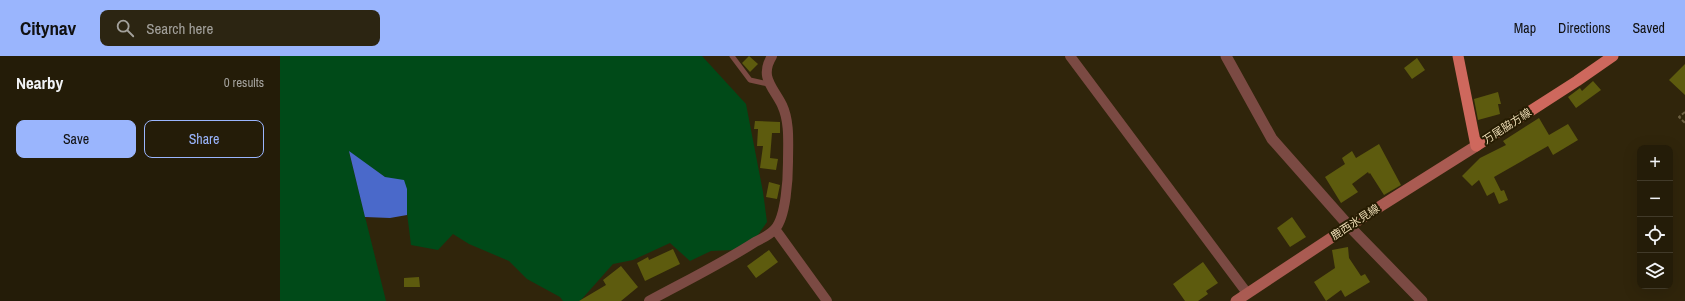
<!DOCTYPE html>
<html lang="en">
<head>
<meta charset="utf-8">
<style>
	body { margin:0; font-family:"Archivo Narrow","Noto Sans JP",sans-serif; background:#2c2512; color:#f1f3f6 }
	.controls { position:absolute; right:12px; bottom:12px; display:grid; overflow:hidden; border-radius:8px; box-shadow:0 4px 16px #0002 }
	.controls button { width:36px; height:36px; display:grid; place-items:center; padding:0; border:0; border-bottom:1px solid #413a29; background:#241c08; color:#f1f3f6; font:20px sans-serif }
	.list { margin:0; padding:0; list-style:none }
	h2 { display:flex; justify-content:space-between; align-items:center; height:52px; margin:0; padding:0 16px; font-size:17px }
	h2 small { font-size:13px; font-weight:400; color:#a3a19c }
	.actions { display:flex; gap:8px; padding:12px 16px }
	.actions a { flex:1; padding:9px 0; border:1px solid #9ab5fd; border-radius:8px; text-align:center; font-size:14px; color:#9ab5fd }
	.actions .main { background:#9ab5fd; color:#111 }
	.icon { flex:none; width:22px; height:22px; fill:none; stroke:currentColor; stroke-width:2; stroke-linecap:round; stroke-linejoin:round }
	.map { position:relative; flex:none; width:1405px; height:245px; overflow:hidden }
	header { display:flex; align-items:center; gap:24px; box-sizing:border-box; height:56px; padding:0 20px; background:#9ab5fd; color:#111 }
	header strong { font-size:19px }
	nav { display:flex; gap:22px; margin-inline-start:auto; font-size:14px }
	.search { width:280px; height:36px; background:#2c2512; display:flex; align-items:center; gap:10px; box-sizing:border-box; padding:0 14px; border-radius:8px; color:#a3a19c; font-size:15px }
	main { display:flex }
	aside { flex:1; background:#241c08 }
	.map>svg:first-child { display:block }
	.green { fill:#004a18 }
	.water { fill:#4a69ca }
	.building { fill:#5d5b0e }
	.lines { fill:none; stroke-linecap:round; stroke-linejoin:round }
	.path { stroke:#6c5f41; stroke-width:2; stroke-dasharray:4 2; stroke-linecap:butt }
	.service { stroke:#7b4a43; stroke-width:5 }
	.minor { stroke:#7b4a43; stroke-width:10 }
	.tertiary { stroke:#7b4a43; stroke-width:11 }
	.secondary { stroke:#aa5b52; stroke-width:11 }
	.primary { stroke:#ce685d; stroke-width:11 }
	.labels { text-anchor:middle; stroke-width:4; stroke-linejoin:round; paint-order:stroke }
	.street-label { font-size:11px; fill:#ebdab3; stroke:#261c02 }
</style>
</head>
<body>
<header>
<strong>Citynav</strong>
<div class="search"><svg class="icon" aria-label="search" viewBox="0 0 24 24"><circle cx="10" cy="10" r="6"/><path d="M15 15l6 6"/></svg>Search here</div>
<nav><a>Map</a><a>Directions</a><a>Saved</a></nav>
</header>
<main>
<aside>
<h2>Nearby<small>0 results</small></h2>
<ul class="list">
</ul>
<div class="actions"><a class="main">Save</a><a>Share</a></div>
</aside>
<div class="map">
<svg width="1405" height="245" viewBox="0 0 1405 245">
	<rect width="100%" height="100%" fill="#30250b"/>
	<!-- green -->
	<path class="green" d="M0,0H422L466,48L483,136L487,166L478,179L453,194L431,195L410,205L390,187L353,204L333,208L301,244L299,245H283L280,241L247,223L229,205L189,188L173,178L158,194L131,189L126,149L127,133L105,121L69,96L106,245H0Z"/>
	<!-- water -->
	<path class="water" d="M69,95L105,121L124,124L127,133V159L110,162L85,161Z"/>
	<!-- building -->
	<path class="building" d="M469,0L478,8L470,16L462,7Z
		M1137,2L1145,14L1132,23L1124,12Z
		M1405,8V39L1389,24Z
		M1313,25L1321,34L1296,52L1288,41L1300,32L1302,35Z
		M1218,36L1221,48H1218L1220,58L1198,64L1194,43Z
		M1259,62L1269,79L1288,68L1298,84L1273,99L1268,90L1214,121L1221,135L1224,134L1228,144L1219,148L1214,136L1207,140L1199,124L1192,130L1182,120L1200,102L1226,89L1223,85Z
		M475,65L500,66V77H492L490,102L498,103L496,114L480,112L483,90H477L478,73H474Z
		M1099,88L1121,129L1104,139L1090,117L1089,118L1088,116L1072,128L1078,136L1061,147L1045,121L1065,108L1062,102L1072,95L1076,102Z
		M489,126L500,129L497,143L486,141Z
		M1012,161L1026,181L1010,191L997,172Z
		M1068,191L1069,202L1081,220L1085,218L1090,226L1065,241L1061,234L1046,245L1034,226L1055,212L1052,194Z
		M393,193L400,208L365,225L357,207L368,201L369,204Z
		M489,194L498,206L476,222L467,210Z
		M923,206L938,227L926,235L928,238L918,245H905L893,228Z
		M341,210L358,231L341,245H299L326,229L323,224Z
		M139,221L140,231H124V222Z"/>
	<g class="lines">
		<!-- path -->
		<path class="path" d="M1405,56L1399,61L1405,67"/>
		<!-- service -->
		<path class="service" d="M452,0L470,24L488,28"/>
		<!-- minor -->
		<path class="minor" d="M790,0L967,237
			M495,173L547,245
			M369,245C404,226 441,208 475,186C481,183 490,179 495,173C506,161 508,122 508,106C508,87 510,66 502,49C493,31 479,21 492,0"/>
		<!-- tertiary -->
		<path class="tertiary" d="M946,0L992,83L1069,170L1142,245"/>
		<!-- secondary -->
		<path class="secondary" d="M956,245L1069,170L1196,90"/>
		<!-- primary -->
		<path class="primary" d="M1178,0L1196,90L1297,25L1333,0"/>
	</g>
	<g class="labels">
		<!-- street labels -->
		<g class="street-label">
			<text transform="translate(1227 70) rotate(-33)" y="4">万尾脇方線</text>
			<text transform="translate(1075 166) rotate(-33)" y="4">鹿西氷見線</text>
		</g>
	</g>
</svg>
<div class="controls">
<button>+</button>
<button>−</button>
<button><svg class="icon" aria-label="locate" viewBox="0 0 24 24"><circle cx="12" cy="12" r="6"/><path d="M12 2v4M12 18v4M2 12h4M18 12h4"/></svg></button>
<button><svg class="icon" aria-label="layers" viewBox="0 0 24 24"><path d="M12 4l9 5-9 5-9-5zM3 14l9 5 9-5"/></svg></button>
</div>
</div>
</main>
</body>
</html>
